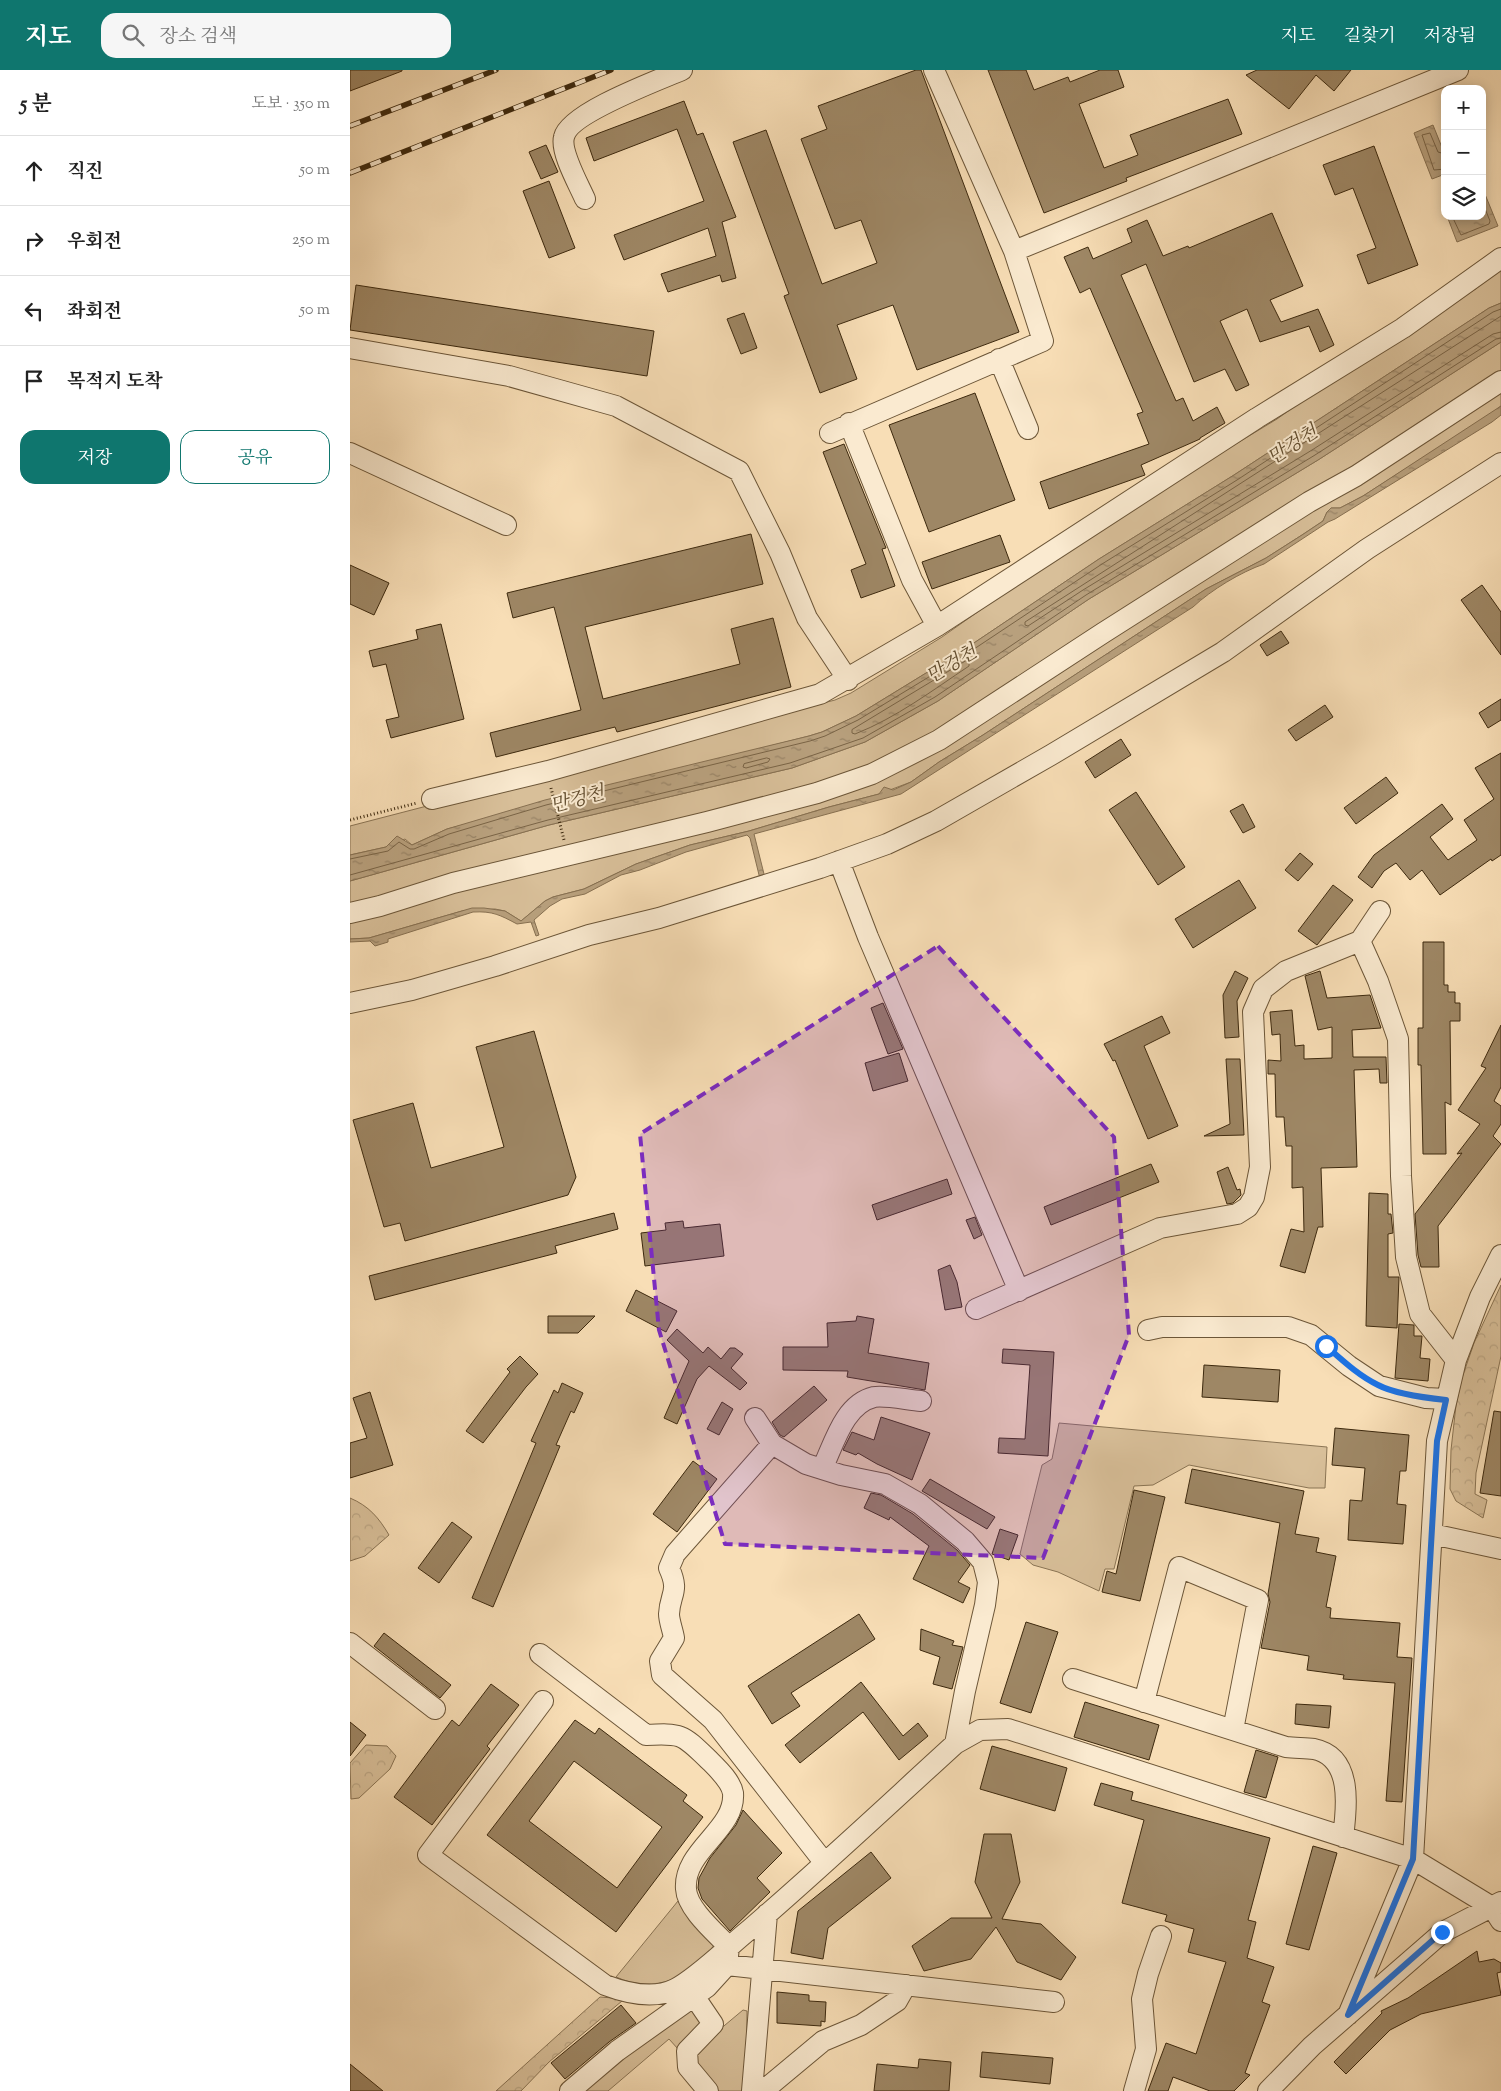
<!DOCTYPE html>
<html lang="ko">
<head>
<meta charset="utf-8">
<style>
	body { margin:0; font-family:"Sorts Mill Goudy","Noto Serif KR",serif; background:#f6f6f6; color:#222 }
	.controls { position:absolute; right:15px; top:15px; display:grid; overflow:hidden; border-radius:10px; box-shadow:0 2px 12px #0003 }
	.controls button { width:45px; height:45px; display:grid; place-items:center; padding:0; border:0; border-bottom:1px solid #e0e0e0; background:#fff; color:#222; font:25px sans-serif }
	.stop { position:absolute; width:15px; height:15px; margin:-11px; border:4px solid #1a73e8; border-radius:50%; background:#fff }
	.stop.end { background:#1a73e8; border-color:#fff; box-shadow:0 1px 5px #0008 }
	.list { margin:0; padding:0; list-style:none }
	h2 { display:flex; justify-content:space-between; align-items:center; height:65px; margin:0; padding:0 20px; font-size:21px }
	h2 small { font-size:16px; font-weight:400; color:#767676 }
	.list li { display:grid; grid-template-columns:32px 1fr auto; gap:15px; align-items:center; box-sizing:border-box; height:70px; padding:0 20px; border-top:1px solid #e0e0e0 }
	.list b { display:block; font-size:19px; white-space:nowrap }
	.list em { font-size:16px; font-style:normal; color:#767676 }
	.actions { display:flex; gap:10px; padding:15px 20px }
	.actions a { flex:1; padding:11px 0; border:1px solid #0f766e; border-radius:15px; text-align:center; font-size:18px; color:#0f766e }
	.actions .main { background:#0f766e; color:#fff }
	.icon { flex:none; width:28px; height:28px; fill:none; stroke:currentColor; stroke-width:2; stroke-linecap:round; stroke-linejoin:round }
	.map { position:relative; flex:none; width:1151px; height:2021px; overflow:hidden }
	header { display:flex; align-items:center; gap:30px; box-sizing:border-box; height:70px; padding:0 25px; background:#0f766e; color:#fff }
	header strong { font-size:24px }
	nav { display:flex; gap:28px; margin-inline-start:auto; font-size:18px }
	.search { width:350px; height:45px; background:#f6f6f6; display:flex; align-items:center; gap:12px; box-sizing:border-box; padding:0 18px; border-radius:15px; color:#767676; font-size:19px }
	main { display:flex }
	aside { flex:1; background:#fff }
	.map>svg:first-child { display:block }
	.green { fill:#d8bf99; stroke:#8a7454 }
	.forest { fill:url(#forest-crowns); stroke:#8a7454 }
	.water { fill:url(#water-ripples); stroke:#877051 }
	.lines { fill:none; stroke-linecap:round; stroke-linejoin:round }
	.shore { stroke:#7a6446; stroke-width:1 }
	.building { fill:#9e8765; stroke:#3d290e; fill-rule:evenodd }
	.minor-casing { stroke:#6c5638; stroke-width:22 }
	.path { stroke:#3d290e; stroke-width:3; stroke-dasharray:1 2.5; stroke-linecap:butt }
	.minor { stroke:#faead0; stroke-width:20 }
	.rail-casing { stroke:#3d290e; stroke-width:5.5 }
	.rail { stroke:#faead0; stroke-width:4; stroke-dasharray:11; stroke-linecap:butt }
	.route { stroke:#1a73e8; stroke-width:6 }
	.marked { fill:#7b2cbf; fill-opacity:0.2; stroke:#7b2cbf; stroke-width:4; stroke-dasharray:10 6; stroke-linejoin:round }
	.labels { text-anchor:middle; stroke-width:4; stroke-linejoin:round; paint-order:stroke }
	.water-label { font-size:19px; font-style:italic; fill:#624d2f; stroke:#faead0 }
</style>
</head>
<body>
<header>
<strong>지도</strong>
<div class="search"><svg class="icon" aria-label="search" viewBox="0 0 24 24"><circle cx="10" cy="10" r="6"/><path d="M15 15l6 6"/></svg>장소 검색</div>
<nav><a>지도</a><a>길찾기</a><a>저장됨</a></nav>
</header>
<main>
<aside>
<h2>5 분<small>도보 · 350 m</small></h2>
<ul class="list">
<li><svg class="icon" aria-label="ahead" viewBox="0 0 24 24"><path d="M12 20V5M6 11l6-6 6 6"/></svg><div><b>직진</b></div><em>50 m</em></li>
<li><svg class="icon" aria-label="right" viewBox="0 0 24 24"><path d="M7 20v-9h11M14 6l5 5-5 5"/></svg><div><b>우회전</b></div><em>250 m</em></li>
<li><svg class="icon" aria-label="left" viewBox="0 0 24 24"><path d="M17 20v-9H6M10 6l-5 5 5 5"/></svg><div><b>좌회전</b></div><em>50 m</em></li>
<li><svg class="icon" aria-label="arrive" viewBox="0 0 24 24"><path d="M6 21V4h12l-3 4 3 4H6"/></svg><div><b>목적지 도착</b></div></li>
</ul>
<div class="actions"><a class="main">저장</a><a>공유</a></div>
</aside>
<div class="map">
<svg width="1151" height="2021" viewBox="0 0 1151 2021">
	<defs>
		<pattern id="forest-crowns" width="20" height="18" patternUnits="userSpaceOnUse" patternTransform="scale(1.25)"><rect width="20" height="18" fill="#d8bf99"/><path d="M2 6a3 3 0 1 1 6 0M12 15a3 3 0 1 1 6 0" fill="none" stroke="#baa483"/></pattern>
		<pattern id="water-ripples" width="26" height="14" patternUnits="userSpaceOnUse" patternTransform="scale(1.25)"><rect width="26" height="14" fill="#b8a07d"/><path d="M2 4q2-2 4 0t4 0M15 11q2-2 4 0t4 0" fill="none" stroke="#978265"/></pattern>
	</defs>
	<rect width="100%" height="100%" fill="#f8deb6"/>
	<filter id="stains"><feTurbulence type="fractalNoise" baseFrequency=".004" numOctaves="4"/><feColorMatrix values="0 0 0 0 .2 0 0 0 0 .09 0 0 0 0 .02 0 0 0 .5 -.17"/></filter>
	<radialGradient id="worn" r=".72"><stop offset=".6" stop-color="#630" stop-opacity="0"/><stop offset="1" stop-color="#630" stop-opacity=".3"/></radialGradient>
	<!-- green -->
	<path class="green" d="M1151,195V233L1139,238L884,405L749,489L612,581L506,646L472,662L459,666L97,759L62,775L55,769L36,777L0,785V756L485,630L501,623L592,567L693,496L846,398L927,349L997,299L1127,218Z
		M1151,272V308L521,703L0,841V811L199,755L442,698L515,672L588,631L739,529L968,390Z
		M1151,314V336L1138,346L1013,426L990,438H981L977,442L973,451L952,465L916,488L856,519L633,665L589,692L561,712L529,724L479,737L399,761L340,775L286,794L234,819L203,827L195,831L171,851L155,841L145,839L112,841L19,868L0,869V846L523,707Z
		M709,1353L977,1377L975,1418H959L839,1395L803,1415L784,1416L764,1499H755L749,1521L708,1502L683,1495L670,1484L692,1395L702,1389Z
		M328,1831L335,1843L365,1874C341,1907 306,1925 266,1907Z
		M339,1938L352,1953L328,1979L319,1969L258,2021H234L262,1995Z
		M393,1940L397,1941L396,2015L393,2021H368L346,1995L344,1983L350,1976Z"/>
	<!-- forest -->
	<path class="forest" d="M1151,1215V1286L1126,1403L1125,1424L1137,1430L1133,1448L1106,1431L1100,1419L1101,1380L1106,1335L1112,1308L1124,1273Z
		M0,1428C19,1436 29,1448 39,1465L15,1486L0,1491Z
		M16,1675L37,1676L46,1686L40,1699L9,1728L1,1729L0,1693Z
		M250,1927L263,1928L272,1931L199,1992L171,2021H146Z"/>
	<!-- water -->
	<path class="water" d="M1083,55L1095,85V104L1082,109L1064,63Z
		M1132,117L1148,156L1107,172L1097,146H1132Z
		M1151,233V272L968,390L739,529L588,631L515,672L442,698L199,755L0,811V785L36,777L47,766L62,775L97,759L195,730L459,666L472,662L506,646L612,581L749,489L884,405L1139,238Z
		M1151,336V345L1142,352L985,449L978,452L914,494C891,502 861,520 843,537L551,724L404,764L415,808L410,809L400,768L397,765L336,782L290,800L271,805L235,824L212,829L200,836L184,850L189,865L186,866L181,852L167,854C150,845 143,841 123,842L38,869V872L25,876L20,871L0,872V869L19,868L122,838H134L155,841L171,851L195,831L203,827L234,819L286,794L340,775L399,761L479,737L529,724L534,717L543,720L561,712L589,692L633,665L856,519L916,488L952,465L973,451L977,442L981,438H990L1013,426Z"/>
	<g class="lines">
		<!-- shore -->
		<path class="shore" d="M1095,84L1088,82L1080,63L1072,65L1084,100L1095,99
			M1102,146L1111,165L1139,154L1140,151L1132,131
			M1151,246L675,552V555L678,556L733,520L962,380L1143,264L1151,262
			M616,591L619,593V596C583,620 546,648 505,664L502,663V660Z
			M417,688L420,689L418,692L396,698L393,697L394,694Z
			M0,789L38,781L49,772L60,779H64L99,764L196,735L460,671L475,666L508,650L615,585L752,494L887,410L1143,242L1151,239
			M0,805L198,750L440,693L513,668L585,627L736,525L965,385L1146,269L1151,268"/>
	</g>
	<!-- building -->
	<path class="building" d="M0,0H52V1L0,21Z
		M566,0H571L669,262L567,300L543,235L487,255L507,309L470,323L434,226L439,224L383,72L416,60L472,214L527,193L511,150L485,159L451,69L477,59L468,36Z
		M638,0H676L684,20L718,7L720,12L750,0H768L774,17L729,34L754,98L788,85L780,65L878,29L892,64L776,108L777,111L694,143Z
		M907,0H1001L984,21L966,5L939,39L896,5Z
		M334,31L347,65L353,63L386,147L372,152L386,208L372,212L370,205L318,222L311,204L366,186L358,158L274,190L264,165L354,131L327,59L244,91L236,68Z
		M196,75L208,102L191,109L179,82Z
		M1024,76L1068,195L1018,214L1007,185L1026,178L1003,118L985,125L973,95Z
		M199,111L225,178L199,188L173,121Z
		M922,143L953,216L920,230L931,252L968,239L984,275L970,282L959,256L910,272L897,239L870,251L899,315L886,321L875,299L844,312L796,194L771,205L826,331L833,328L843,351L867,337L875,353L850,368V369L791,395L795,405L699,439L690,412L799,374L787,344L793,342L740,218L730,223L714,187L738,177L743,189L782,172L777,159L797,150L813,186L838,176L839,178Z
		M6,215L304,261L297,306L0,260Z
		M394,243L407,278L391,284L377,249Z
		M625,323L665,430L579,462L539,355Z
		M494,374L536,478L532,479L545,516L511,528L501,500L516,494L473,382Z
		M401,464L413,514L235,557L253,629L390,594L381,559L423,548L441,617L267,662L265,657L146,687L140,663L231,640L204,537L163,548L157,523Z
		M650,465L660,492L582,519L572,492Z
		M0,495L39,513L24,545L0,534Z
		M1132,515L1151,542V585L1111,530Z
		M91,554L114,649L41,668L36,650L49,647L36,594L23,597L19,581L68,569L66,560Z
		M931,561L939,573L917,586L910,575Z
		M1151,629V650L1138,658L1129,643Z
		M975,635L983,647L946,671L938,660Z
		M771,669L781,685L745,708L735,692Z
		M1151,683V785L1142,791L1141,789L1090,825L1072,800L1060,810L1046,793L1034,801L1022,818L1008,807L1024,785L1092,734L1103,749L1080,767L1098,790L1127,770L1114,750L1144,729L1125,698Z
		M1036,707L1048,723L1006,754L994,738Z
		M786,722L835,797L808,815L759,740Z
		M893,734L905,757L893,763L880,741Z
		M950,783L963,794L948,811L935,800Z
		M889,810L906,838L843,878L825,849Z
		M983,815L1003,830L967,875L948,861Z
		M1073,872H1094V915H1098V922H1105V933H1110V951H1100L1101,1035L1095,1032L1096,1084H1073L1071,995H1068V958H1073Z
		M885,901L898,908L887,931L889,967L875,968L873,925Z
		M970,901L977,928L1020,925L1031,958L1002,960L1003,987H1036L1037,1013H1030L1029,999L1004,1000L1007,1097L971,1098L973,1157H968L955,1203L930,1196L941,1159L954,1162L953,1117L942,1118V1076H936L934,1047H926L925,1004H918V990L931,991L930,964L922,965L920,942L942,940L945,976L954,975V989L982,988V957L968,960L955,906Z
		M533,933L553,979L538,984L521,938Z
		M812,946L820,963L794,976L828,1056L798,1069L765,990L763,991L754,974Z
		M1151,955V1017L1144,1031L1151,1036V1054L1143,1066L1151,1074L1088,1156L1089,1197H1071L1068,1185L1065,1144L1112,1083L1107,1084L1130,1054L1108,1040L1136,998L1131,996Z
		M184,961L226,1107L218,1125L55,1171L50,1153L34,1157L3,1050L63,1033L81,1098L154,1077L126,977Z
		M549,983L558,1011L523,1021L515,993Z
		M876,989H890L894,1065L854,1066L880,1054Z
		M801,1094L809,1112L701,1155L694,1137Z
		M878,1097L887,1120L890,1119L891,1125L883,1133L877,1134L867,1102Z
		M597,1109L602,1124L527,1150L522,1135Z
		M1019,1123L1038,1124V1144H1041L1043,1163L1038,1164V1207H1049L1047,1258L1016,1256Z
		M264,1143L268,1159L205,1176L207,1183L25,1230L19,1206Z
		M625,1147L632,1165L624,1169L616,1150Z
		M333,1151L334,1158L370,1154L374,1186L295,1196L291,1163L316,1160L315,1153Z
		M600,1195L607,1212L612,1237L595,1240L588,1200Z
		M286,1220L327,1241L316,1262L276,1241Z
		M198,1246H245L228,1263H198Z
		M507,1246L524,1249L518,1283L579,1293L575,1320L497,1307L498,1301L433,1300V1277H478L477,1253L506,1251Z
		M1049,1254L1064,1255V1266H1072L1070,1288L1080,1289L1078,1311L1045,1308Z
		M327,1259L353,1283L358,1277L371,1289L380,1278H385L393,1284L381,1298L397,1313L390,1320L359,1296L347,1309L327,1354L314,1348L339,1291L317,1270Z
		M653,1279L704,1282L698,1386L648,1383L649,1368L675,1369L680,1295L652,1293Z
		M170,1286L188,1304L176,1317L133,1373L116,1361L160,1302L157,1299Z
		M854,1295L930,1300L928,1332L852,1327Z
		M212,1313L233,1323L224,1343L221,1341L206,1375L210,1376L143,1537L122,1528L186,1373L181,1371L204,1320L208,1323Z
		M464,1316L477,1330L434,1367L430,1365L422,1352Z
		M20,1322L43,1395L0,1408V1373L17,1368L3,1328Z
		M372,1332L383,1339L369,1365L357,1359Z
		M1144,1341L1151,1342V1426L1130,1423Z
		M531,1347L580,1363L562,1410L527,1394L508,1383L506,1385L493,1380L502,1362L524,1370Z
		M985,1358L1059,1365L1056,1401H1050L1047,1434L1056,1435L1053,1474L998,1470L1000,1430L1012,1431L1015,1398L982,1395Z
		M343,1391L367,1409L327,1462L303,1444Z
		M842,1399L954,1421L945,1464L969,1468L966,1482L986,1486L976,1537L981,1538L980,1548L1050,1553L1047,1587L1062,1588L1052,1732L1036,1731L1045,1613L993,1609L994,1605L957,1600L959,1586L911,1578L920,1532L918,1524L930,1453L835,1433Z
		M580,1409L645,1447L637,1459L572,1421Z
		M784,1420L815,1427L790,1531L752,1522L757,1501L766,1504Z
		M521,1423L531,1425L563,1444L607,1480L620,1495L608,1512L620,1518L613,1533L563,1509L579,1476L540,1447L539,1450L514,1438Z
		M102,1452L122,1467L89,1513L68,1498Z
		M650,1459L668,1465L659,1490L642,1484Z
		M509,1544L525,1569L441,1623L450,1636L422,1654L398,1616Z
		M676,1552L708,1562L681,1643L650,1633Z
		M571,1559L604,1571L602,1575L613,1577L602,1619L583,1614L590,1587L570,1580Z
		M34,1563L101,1615L90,1628L24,1576Z
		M511,1612L553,1666L568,1653L578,1666L549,1690L513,1642L450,1693L435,1675Z
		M141,1614L169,1635L137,1676L140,1679L82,1755L44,1727L102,1650L109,1656Z
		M735,1632L809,1655L799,1690L724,1667Z
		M946,1634L981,1636L979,1658L945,1654Z
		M225,1650L245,1664L249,1658L337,1725L333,1731L353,1747L266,1862L137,1765ZM224,1691L312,1757L267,1818L179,1751Z
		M0,1652L16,1665L0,1686Z
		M642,1676L717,1698L705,1741L630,1719Z
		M906,1680L928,1687L916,1728L894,1722Z
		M751,1713L783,1722L781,1730L920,1768L898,1850L906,1852L897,1888L924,1897L912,1932L920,1935L895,2003L900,2005L884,2021H860L823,2007L818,2021H798L816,1973L846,1984L876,1892L838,1882L844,1859L815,1851L817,1845L772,1833L794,1750L744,1735Z
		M393,1740L432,1783L407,1808L420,1822L380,1861L352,1829L348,1818L349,1808L360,1788L386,1755Z
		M634,1764H661L670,1812L652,1849L691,1854L726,1887L711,1910L667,1892L646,1857L621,1889L574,1901L562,1876L601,1848H642L625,1812Z
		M963,1776L987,1783L959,1880L936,1874Z
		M521,1782L541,1808L478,1858L473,1889L441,1883L448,1841Z
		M1127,1881L1129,1892L1144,1889L1151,1893V1902L1147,1903L1151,1925L1071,1944L1040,1960L996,2004L984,1992L1032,1943L1031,1941L1058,1928Z
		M427,1922L459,1925V1931L476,1932L475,1952L471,1951V1956L427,1953Z
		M271,1935L286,1953L259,1972L215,2009L201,1993Z
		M632,1982L703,1988L700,2014L630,2007Z
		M569,1989L601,1992L599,2021H524L527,1994L568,1998Z
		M0,1994L33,2021H0Z"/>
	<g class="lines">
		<!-- minor casing -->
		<g class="minor-casing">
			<path id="minor" d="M235,129C229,115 210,82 214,67C219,43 309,10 332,0
				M664,181L1108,0
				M0,278L159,306L266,336L389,401L430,483L457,548L498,610
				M649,289L678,359
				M499,353L562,510L587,556
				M480,363L693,271L664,181L584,0
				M0,383L156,455
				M82,729L198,701L470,624L587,556L907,348L1053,258L1151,188
				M489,791L518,867L669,1221
				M0,843L30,836L103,813L357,752L467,723L522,704L589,670L753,563L959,432L1006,406L1151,311
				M1010,871L1028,911L1048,969L1051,1106L1056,1187L1070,1244L1106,1290
				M0,933L62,920L145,896L239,865L309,848L470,798L537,774L586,751L701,685L873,582L1017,479L1151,393
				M626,1239L810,1158L887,1144L898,1137L904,1127L910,1097L903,942L913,919L936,901L1010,871L1030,841
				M798,1260L812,1257H938L961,1265L999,1296L1029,1316L1076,1328L1096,1329
				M405,1348L422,1374L456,1394L491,1405L535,1414L570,1434L615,1471L633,1492L638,1512L635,1535L615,1621L605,1674
				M422,1374L325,1484L319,1498C330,1522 320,1523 319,1544C319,1551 323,1561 324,1568L310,1591L312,1605L363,1650L474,1792
				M472,1399C484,1374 494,1334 524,1327C535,1325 558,1330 571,1331
				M1082,1464L1151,1479
				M0,1573L85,1639
				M190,1584L296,1665C332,1663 332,1664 359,1690C367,1698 381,1711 383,1723C386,1760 333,1780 336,1819C337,1839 366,1863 379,1877L377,1895L357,1917L267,1981L220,2021
				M723,1609L936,1677C945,1678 955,1678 964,1679C1003,1687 997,1737 993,1767
				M193,1631L78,1785L255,1915C276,1923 303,1930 325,1919C347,1908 379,1876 399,1860C469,1800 537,1736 605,1674L630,1660L658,1659L1063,1789L1142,1837L1151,1851
				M794,1632L829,1497L908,1530L883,1660
				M377,1895L704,1932
				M344,1926L363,1954L337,1981L338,1997L358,2021
				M998,1945L1063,1789L1087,1371L1106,1290L1130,1227L1151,1185
				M403,2019L419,2016L473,1971L511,1955L547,1931L556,1915
				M402,2021L417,1844
				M784,2021L796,1979L792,1929L798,1904L811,1866
				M918,2021L962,1976L1093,1862L1151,1832"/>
		</g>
		<!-- path -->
		<path class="path" d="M201,718L214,770
			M0,750L67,733"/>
		<!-- minor -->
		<use href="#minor" class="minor"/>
		<!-- rail casing -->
		<g class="rail-casing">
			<path id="rail" d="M0,56L146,0
				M0,103L261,0"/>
		</g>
		<!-- rail -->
		<use href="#rail" class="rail"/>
	</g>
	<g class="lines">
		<!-- route -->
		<path class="route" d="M976,1276C992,1290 1009,1306 1028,1315C1045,1324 1077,1328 1096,1330L1087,1371L1063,1789L998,1945L1092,1862"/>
	</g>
	<!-- marked area -->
	<path class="marked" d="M588,876L764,1067L779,1265L693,1488L375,1474L309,1260L290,1064Z"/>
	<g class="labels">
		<!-- water labels -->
		<g class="water-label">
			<text transform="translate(942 374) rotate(-33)" y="7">만겅천</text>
			<text transform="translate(601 593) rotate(-31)" y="7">만겅천</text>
			<text transform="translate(227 728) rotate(-15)" y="7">만겅천</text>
		</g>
	</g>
	<rect width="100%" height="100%" filter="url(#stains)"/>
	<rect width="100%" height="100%" fill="url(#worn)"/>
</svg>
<div class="controls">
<button>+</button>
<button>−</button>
<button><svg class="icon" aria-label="layers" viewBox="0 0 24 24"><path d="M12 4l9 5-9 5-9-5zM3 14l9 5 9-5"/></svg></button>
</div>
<div class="stop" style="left:976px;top:1276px"></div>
<div class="stop end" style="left:1092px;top:1862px"></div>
</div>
</main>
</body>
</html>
